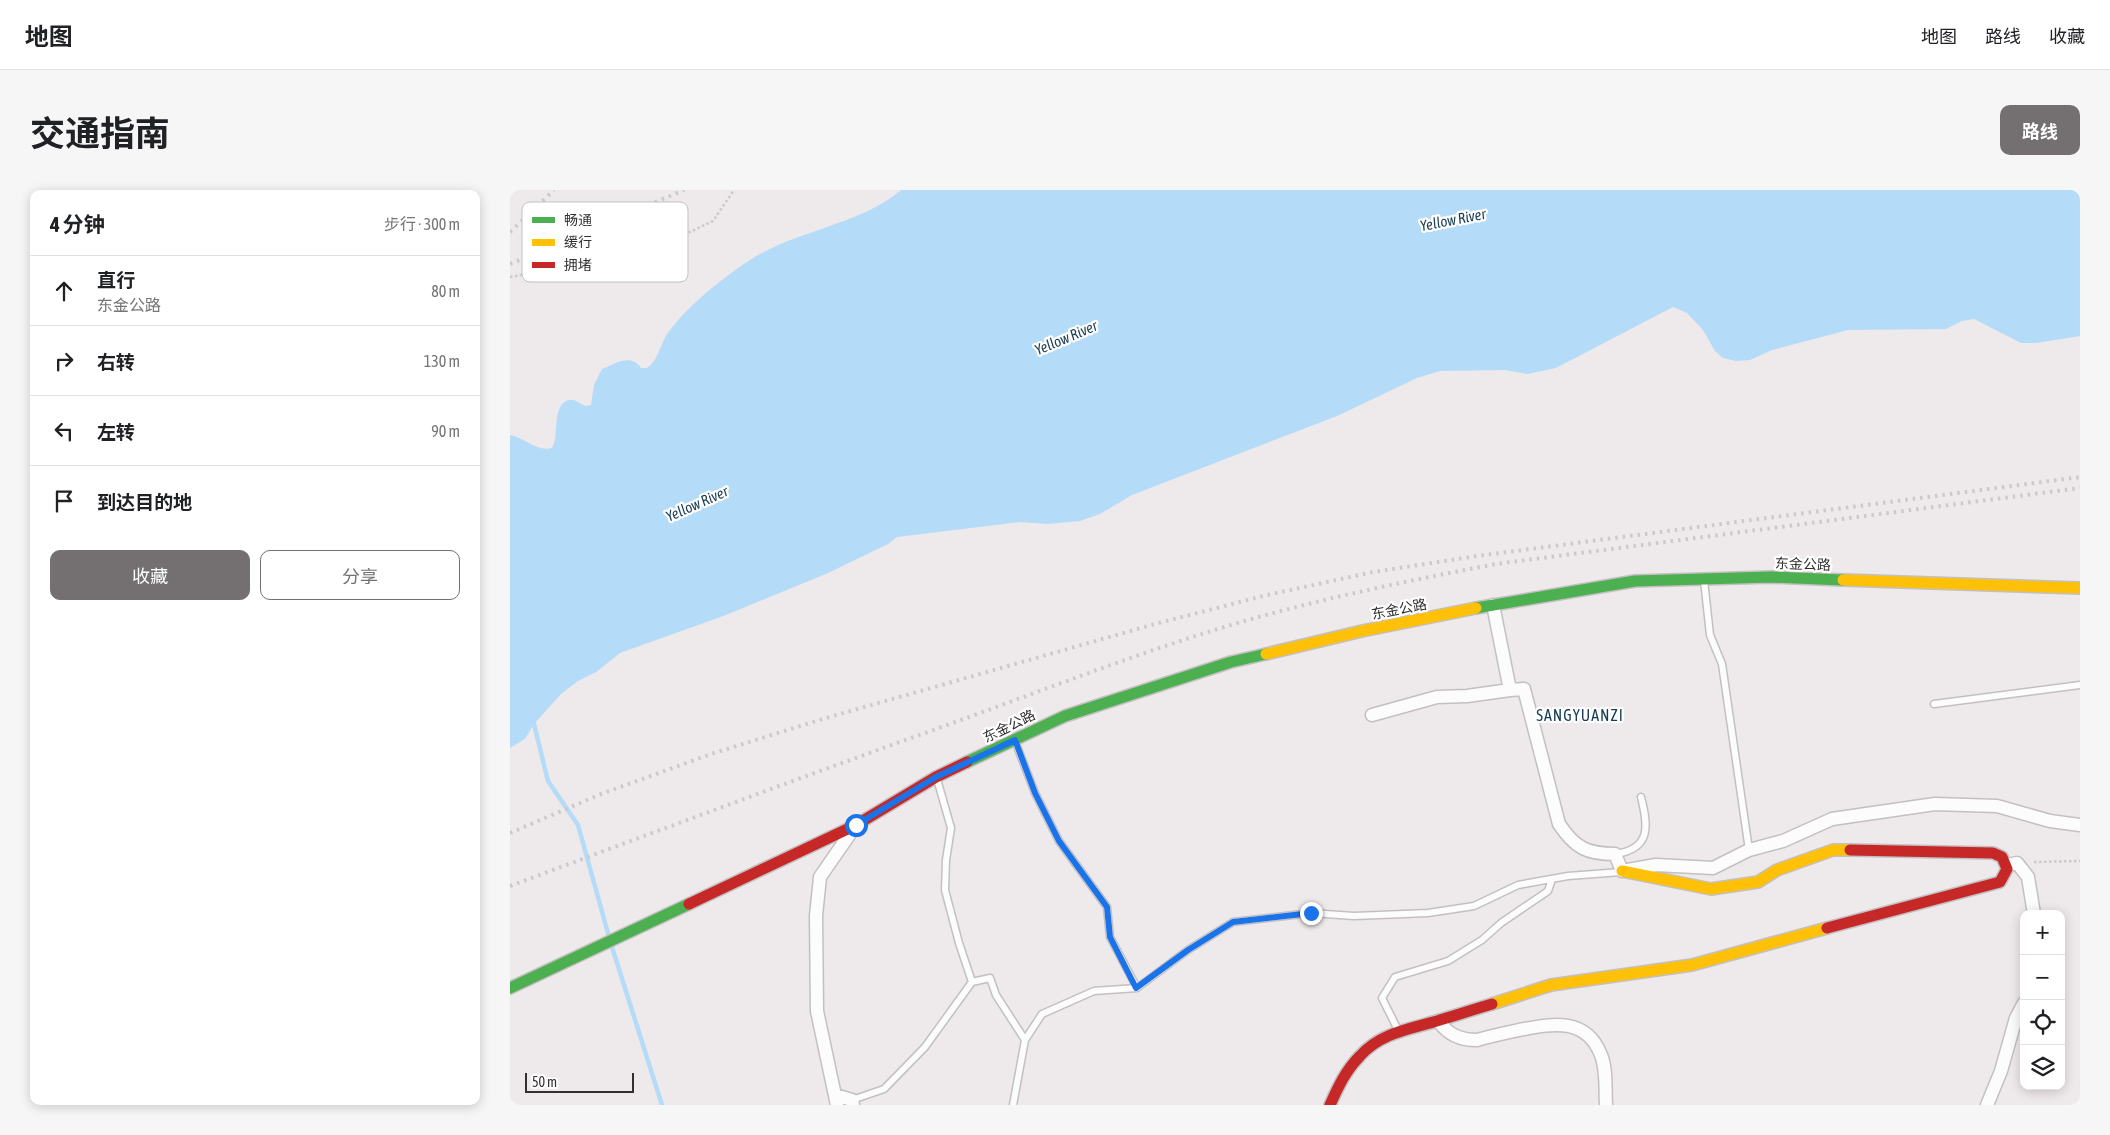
<!DOCTYPE html>
<html lang="zh">
<head>
<meta charset="utf-8">
<style>
	body { margin:0; font-family:"Asap Condensed","Noto Sans SC",sans-serif; background:#f6f6f6; color:#202124 }
	.controls { position:absolute; right:15px; bottom:15px; display:grid; overflow:hidden; border-radius:10px; box-shadow:0 2px 12px #0003 }
	.controls button { width:45px; height:45px; display:grid; place-items:center; padding:0; border:0; border-bottom:1px solid #e0e0e0; background:#fff; color:#202124; font:25px sans-serif }
	.scale { position:absolute; left:15px; bottom:12px; width:109px; box-sizing:border-box; padding-left:5px; border:2px solid #322f30; border-top:0; font-size:14px; line-height:18px; white-space:nowrap; color:#322f30; -webkit-text-stroke:4px #fff; paint-order:stroke }
	.stop { position:absolute; width:15px; height:15px; margin:-11px; border:4px solid #1a73e8; border-radius:50%; background:#fff }
	.stop.end { background:#1a73e8; border-color:#fff; box-shadow:0 1px 5px #0008 }
	.list { margin:0; padding:0; list-style:none }
	h2 { display:flex; justify-content:space-between; align-items:center; height:65px; margin:0; padding:0 20px; font-size:21px }
	h2 small { font-size:16px; font-weight:400; color:#757577 }
	.list li { display:grid; grid-template-columns:32px 1fr auto; gap:15px; align-items:center; box-sizing:border-box; height:70px; padding:0 20px; border-top:1px solid #e0e0e0 }
	.list b { display:block; font-size:19px; white-space:nowrap }
	.list p { margin:0; font-size:16px; white-space:nowrap; color:#757577 }
	.list em { font-size:16px; font-style:normal; color:#757577 }
	.actions { display:flex; gap:10px; padding:15px 20px }
	.actions a { flex:1; padding:11px 0; border:1px solid #747071; border-radius:10px; text-align:center; font-size:18px; color:#747071 }
	.actions .main { background:#747071; color:#fff }
	.icon { flex:none; width:28px; height:28px; fill:none; stroke:currentColor; stroke-width:2; stroke-linecap:round; stroke-linejoin:round }
	.map { position:relative; flex:none; width:1570px; height:915px; overflow:hidden; border-radius:10px }
	header { display:flex; align-items:center; gap:30px; box-sizing:border-box; height:70px; padding:0 25px; background:#fff; border-bottom:1px solid #e0e0e0 }
	header strong { font-size:24px }
	nav { display:flex; gap:28px; margin-inline-start:auto; font-size:18px }
	.intro { display:flex; align-items:center; justify-content:space-between; box-sizing:border-box; height:120px; padding:0 30px }
	h1 { margin:0; font-size:35px }
	.button { padding:12px 22px; border-radius:10px; background:#747071; color:#fff; font-size:18px; font-weight:700 }
	main { display:flex; gap:30px; padding:0 30px }
	aside { flex:1; background:#fff; border-radius:10px; box-shadow:0 2px 12px #0003 }
	.map>svg:first-child { display:block }
	.water { fill:#b4dcf8 }
	.lines { fill:none; stroke-linecap:round; stroke-linejoin:round }
	.stream { stroke:#b4dcf8; stroke-width:4.5 }
	.lane-casing { stroke:#c4c0c1; stroke-width:9 }
	.street-casing { stroke:#c4c0c1; stroke-width:15 }
	.fast-casing { stroke:#c4c0c1; stroke-width:14 }
	.slow-casing { stroke:#c4c0c1; stroke-width:14 }
	.jam-casing { stroke:#c4c0c1; stroke-width:14 }
	.path { stroke:#cbc9ca; stroke-width:2.5; stroke-dasharray:2.5 2.5; stroke-linecap:butt }
	.lane { stroke:#fcfcfc; stroke-width:6 }
	.street { stroke:#fcfcfc; stroke-width:12 }
	.fast { stroke:#4caf50; stroke-width:11 }
	.slow { stroke:#ffc107; stroke-width:11 }
	.jam { stroke:#c62828; stroke-width:11 }
	.rail { stroke:#cbcacb; stroke-width:4; stroke-dasharray:2.5 5; stroke-linecap:butt }
	.route { stroke:#1a73e8; stroke-width:6 }
	.labels { text-anchor:middle; stroke-width:4.5; stroke-linejoin:round; paint-order:stroke }
	.street-label { font-size:14px; fill:#322f30; stroke:#fff }
	.water-label { font-size:15px; font-style:italic; fill:#1b3d51; stroke:#fff }
	.quarter-label { font-size:16px; letter-spacing:1px; fill:#163d54; stroke:#fff }
	.key { fill:#fff; stroke:#c2c1c1; stroke-width:1 }
	.key-label { font-size:14px; fill:#322f30 }
</style>
</head>
<body>
<header>
<strong>地图</strong>
<nav><a>地图</a><a>路线</a><a>收藏</a></nav>
</header>
<div class="intro"><h1>交通指南</h1><a class="button">路线</a></div>
<main>
<aside>
<h2>4 分钟<small>步行 · 300 m</small></h2>
<ul class="list">
<li><svg class="icon" aria-label="ahead" viewBox="0 0 24 24"><path d="M12 20V5M6 11l6-6 6 6"/></svg><div><b>直行</b><p>东金公路</p></div><em>80 m</em></li>
<li><svg class="icon" aria-label="right" viewBox="0 0 24 24"><path d="M7 20v-9h11M14 6l5 5-5 5"/></svg><div><b>右转</b></div><em>130 m</em></li>
<li><svg class="icon" aria-label="left" viewBox="0 0 24 24"><path d="M17 20v-9H6M10 6l-5 5 5 5"/></svg><div><b>左转</b></div><em>90 m</em></li>
<li><svg class="icon" aria-label="arrive" viewBox="0 0 24 24"><path d="M6 21V4h12l-3 4 3 4H6"/></svg><div><b>到达目的地</b></div></li>
</ul>
<div class="actions"><a class="main">收藏</a><a>分享</a></div>
</aside>
<div class="map">
<svg width="1570" height="915" viewBox="0 0 1570 915">
	<rect width="100%" height="100%" fill="#eee9eb"/>
	<!-- water -->
	<path class="water" d="M391,0H1570V146L1526,153H1511L1464,129L1452,131L1436,139L1338,140L1262,160L1240,170L1226,171L1213,168L1205,161L1193,140L1177,123L1163,117L1046,178L1017,184L995,180L930,181L907,188L827,226L622,305L590,324L570,331L538,334L510,332L387,347L378,354L318,383L216,425L110,463L86,482L68,491L51,504L24,534L15,549L0,558V245C15,248 27,262 42,258C50,245 41,217 58,210H64L75,216L81,215L84,195L92,179C106,173 121,163 131,178H137C149,171 151,150 160,140C181,113 211,89 240,70C284,41 352,34 391,0Z"/>
	<g class="lines">
		<!-- stream -->
		<path class="stream" d="M23,530L38,591L68,635L99,747
			M101,754L152,915"/>
		<!-- lane casing -->
		<g class="lane-casing">
			<path id="lane" d="M1194,390L1200,445L1212,474L1239,660
				M1424,514L1570,495
				M505,551L525,603L549,651L597,717L600,747L627,798
				M427,589L441,638L436,670L435,700L449,753L462,792
				M1105,664C1142,659 1138,635 1131,607
				M888,840L872,808L885,787L938,771L972,750L991,733L1038,701L1042,689
				M342,910L374,899L415,857L462,792L480,788L486,805L515,850
				M503,915L515,850L532,824L584,801L627,798L678,760L723,732L801,723L844,726L918,723L964,716L1008,695L1058,686L1111,682"/>
		</g>
		<!-- street casing -->
		<g class="street-casing">
			<path id="street" d="M983,415L1000,500L1014,499L1049,634C1065,658 1077,664 1105,664L1112,681L1146,675L1203,678L1239,660L1273,651L1322,629L1425,614L1487,616L1540,631L1570,635
				M862,525L927,507L957,506L1000,500
				M1497,675L1507,673L1518,687L1524,724
				M928,831C939,845 950,850 967,850C981,846 995,843 1009,840C1041,834 1076,826 1091,865C1097,880 1095,899 1096,915
				M325,905L342,910L343,915
				M327,915L307,821L306,726L310,687L344,638
				M1477,915L1491,881L1506,828L1514,813"/>
		</g>
		<!-- fast casing -->
		<g class="fast-casing">
			<path id="fast" d="M966,418L1125,391L1261,387L1333,390
				M457,572L555,526L721,472L756,464
				M0,798L179,714"/>
		</g>
		<!-- slow casing -->
		<g class="slow-casing">
			<path id="slow" d="M1333,390L1570,398
				M756,464L852,441L966,418
				M1112,681L1201,699L1248,692L1267,680L1323,660H1340
				M982,814L1041,795L1182,775L1317,738"/>
		</g>
		<!-- jam casing -->
		<g class="jam-casing">
			<path id="jam" d="M179,714L346,635L426,587L457,572
				M1317,738L1490,692L1497,679L1492,667L1483,663L1340,660
				M820,915C828,897 836,880 850,866C871,842 902,839 930,830C947,825 965,819 982,814"/>
		</g>
		<!-- path -->
		<path class="path" d="M0,87L138,62L203,31L224,0
			M1524,672L1570,671"/>
		<!-- lane -->
		<use href="#lane" class="lane"/>
		<!-- street -->
		<use href="#street" class="street"/>
		<!-- fast -->
		<use href="#fast" class="fast"/>
		<!-- slow -->
		<use href="#slow" class="slow"/>
		<!-- jam -->
		<use href="#jam" class="jam"/>
		<!-- rail -->
		<path class="rail" d="M0,42L44,0
			M0,74L174,0
			M0,643L91,604L204,563L316,528L645,434L753,406L863,382L967,366L1570,287
			M0,696C142,643 284,590 426,539C524,504 621,465 721,435C808,409 897,391 986,374L1570,298"/>
	</g>
	<g class="lines">
		<!-- route -->
		<path class="route" d="M346,635L426,587L505,550L525,603L549,651L597,717L600,747L626,798L678,760L723,732L801,723"/>
	</g>
	<g class="labels">
		<!-- street labels -->
		<g class="street-label">
			<text transform="translate(1293 374) rotate(2)" y="5">东金公路</text>
			<text transform="translate(889 419) rotate(-11)" y="5">东金公路</text>
			<text transform="translate(499 536) rotate(-26)" y="5">东金公路</text>
		</g>
		<!-- water labels -->
		<g class="water-label">
			<text transform="translate(943 30) rotate(-11)" y="5">Yellow River</text>
			<text transform="translate(556 148) rotate(-23)" y="5">Yellow River</text>
			<text transform="translate(187 314) rotate(-24)" y="5">Yellow River</text>
		</g>
		<!-- quarter labels -->
		<g class="quarter-label">
			<text x="1070" y="531">SANGYUANZI</text>
		</g>
	</g>
	<!-- legend -->
	<rect x="12" y="12" width="166" height="80" rx="8" class="key"/>
	<rect x="22" y="27" width="23" height="6" fill="#4caf50"/>
	<rect x="22" y="49" width="23" height="7" fill="#ffc107"/>
	<rect x="22" y="72" width="23" height="6" fill="#c62828"/>
	<g class="key-label">
		<text x="54" y="35">畅通</text>
		<text x="54" y="57">缓行</text>
		<text x="54" y="80">拥堵</text>
	</g>
</svg>
<div class="controls">
<button>+</button>
<button>−</button>
<button><svg class="icon" aria-label="locate" viewBox="0 0 24 24"><circle cx="12" cy="12" r="6"/><path d="M12 2v4M12 18v4M2 12h4M18 12h4"/></svg></button>
<button><svg class="icon" aria-label="layers" viewBox="0 0 24 24"><path d="M12 4l9 5-9 5-9-5zM3 14l9 5 9-5"/></svg></button>
</div>
<div class="scale">50 m</div>
<div class="stop" style="left:346px;top:635px"></div>
<div class="stop end" style="left:801px;top:723px"></div>
</div>
</main>
</body>
</html>
